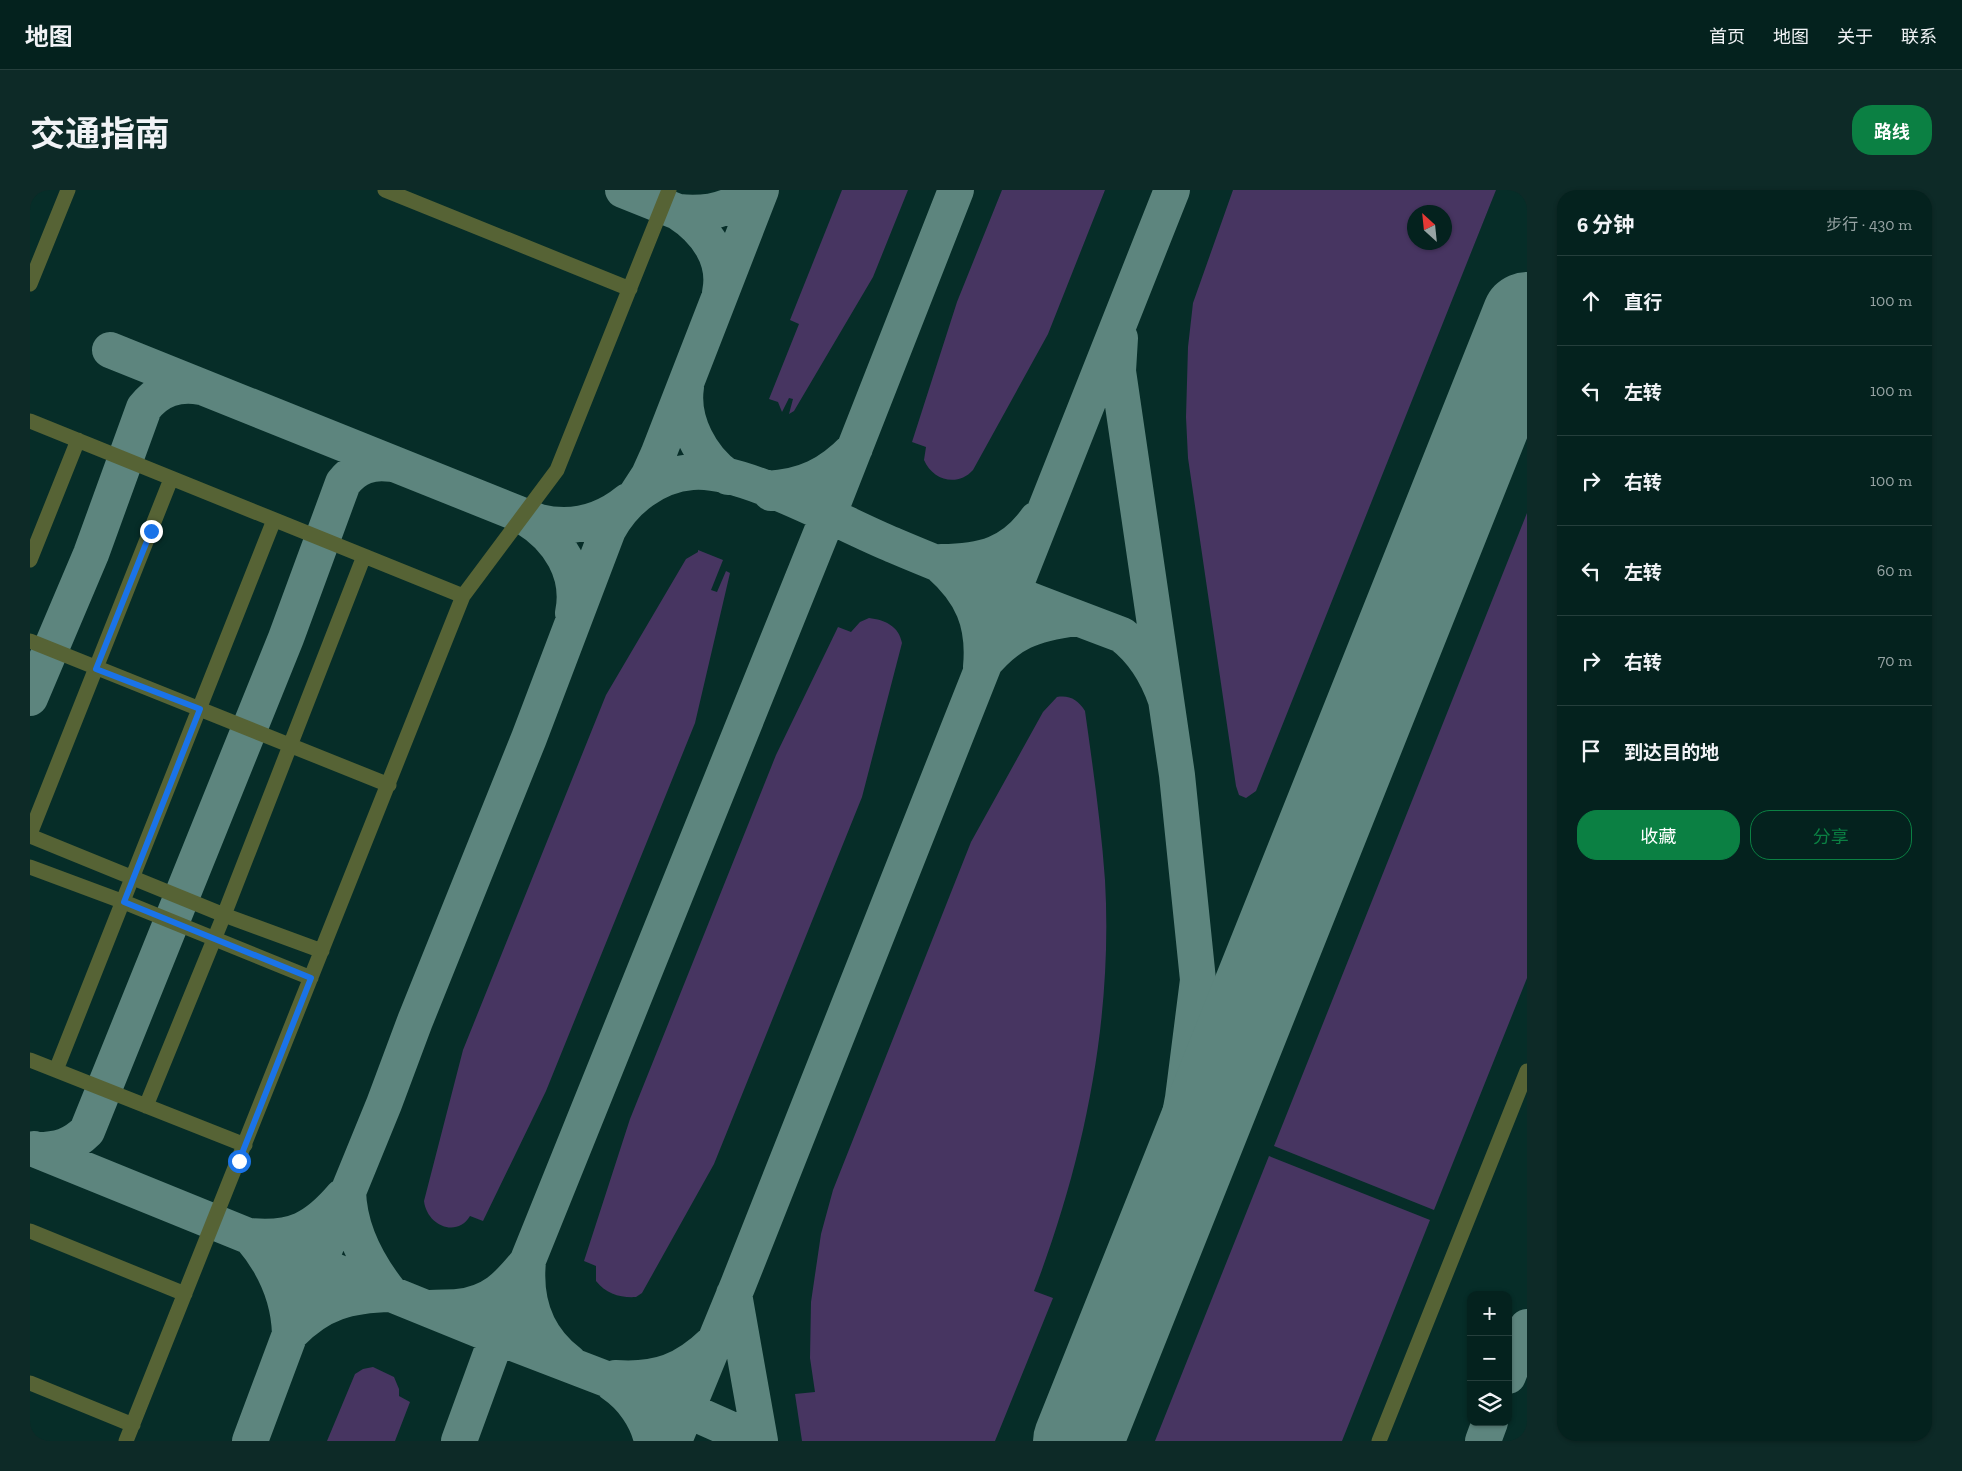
<!DOCTYPE html>
<html lang="zh">
<head>
<meta charset="utf-8">
<style>
	body { margin:0; font-family:"Zilla Slab","Noto Sans SC",serif; background:#0d2a27; color:#f1f3f6 }
	.controls { position:absolute; right:15px; bottom:15px; display:grid; overflow:hidden; border-radius:10px; box-shadow:0 1px 4px #0004 }
	.controls button { width:45px; height:45px; display:grid; place-items:center; padding:0; border:0; border-bottom:1px solid #253f3c; background:#04221e; color:#f1f3f6; font:25px sans-serif }
	.compass { position:absolute; left:1377px; top:15px; width:45px; height:45px; border-radius:50%; background:#04221e; box-shadow:0 1px 4px #0004; rotate:333deg }
	.stop { position:absolute; width:15px; height:15px; margin:-11px; border:4px solid #1a73e8; border-radius:50%; background:#fff }
	.stop.end { background:#1a73e8; border-color:#fff; box-shadow:0 1px 5px #0008 }
	.list { margin:0; padding:0; list-style:none }
	h2 { display:flex; justify-content:space-between; align-items:center; height:65px; margin:0; padding:0 20px; font-size:21px }
	h2 small { font-size:16px; font-weight:400; color:#97a4a4 }
	.list li { display:grid; grid-template-columns:32px 1fr auto; gap:15px; align-items:center; box-sizing:border-box; height:90px; padding:0 20px; border-top:1px solid #253f3c }
	.list b { display:block; font-size:19px; white-space:nowrap }
	.list em { font-size:16px; font-style:normal; color:#97a4a4 }
	.actions { display:flex; gap:10px; padding:15px 20px }
	.actions a { flex:1; padding:11px 0; border:1px solid #0b8043; border-radius:20px; text-align:center; font-size:18px; color:#0b8043 }
	.actions .main { background:#0b8043; color:#fff }
	.icon { flex:none; width:28px; height:28px; fill:none; stroke:currentColor; stroke-width:2; stroke-linecap:round; stroke-linejoin:round }
	.map { position:relative; flex:none; width:1497px; height:1251px; overflow:hidden; border-radius:20px }
	header { display:flex; align-items:center; gap:30px; box-sizing:border-box; height:70px; padding:0 25px; background:#04221e; border-bottom:1px solid #253f3c }
	header strong { font-size:24px }
	nav { display:flex; gap:28px; margin-inline-start:auto; font-size:18px }
	.intro { display:flex; align-items:center; justify-content:space-between; box-sizing:border-box; height:120px; padding:0 30px }
	h1 { margin:0; font-size:35px }
	.button { padding:12px 22px; border-radius:20px; background:#0b8043; color:#fff; font-size:18px; font-weight:700 }
	main { display:flex; gap:30px; padding:0 30px }
	aside { flex:1; background:#04221e; border-radius:20px; box-shadow:0 1px 4px #0004 }
	.map>svg:first-child { display:block }
	.green { fill:#473561; fill-rule:evenodd }
	.lines { fill:none; stroke-linecap:round; stroke-linejoin:round }
	.taxiway { stroke:#5d857e; stroke-width:36 }
	.runway { stroke:#5d857e; stroke-width:90 }
	.minor { stroke:#566335; stroke-width:15 }
	.route { stroke:#1a73e8; stroke-width:6 }
</style>
</head>
<body>
<header>
<strong>地图</strong>
<nav><a>首页</a><a>地图</a><a>关于</a><a>联系</a></nav>
</header>
<div class="intro"><h1>交通指南</h1><a class="button">路线</a></div>
<main>
<div class="map">
<svg width="1497" height="1251" viewBox="0 0 1497 1251">
	<rect width="100%" height="100%" fill="#062d28"/>
	<!-- green -->
	<path class="green" d="M812,0H878L843,87L764,221L759,224L763,209L759,208L752,222L748,212L739,209L769,134L760,130Z
		M972,0H1075L1018,144L943,280C928,297 903,291 894,270L896,257L882,252L927,112Z
		M1203,0H1466L1226,601L1216,608L1209,605L1206,596L1158,268L1156,227L1158,157L1163,113ZM1384,22H1414V52H1384Z
		M1497,323V788L1404,1020L1244,956Z
		M668,360L693,370L681,400L687,402L696,381L700,383L665,533L516,901L453,1031L440,1026C427,1048 397,1036 394,1011L433,860L576,505L656,369L668,362Z
		M839,428C855,430 869,436 872,453L832,607L684,974L612,1103L606,1107C591,1108 576,1104 566,1091V1076L554,1071L600,929L746,565L808,437L821,442L830,432Z
		M1027,507C1040,505 1048,510 1055,521C1063,578 1071,634 1075,690C1083,830 1054,971 1004,1101L1023,1108L965,1251H772L765,1204L785,1202L780,1168L781,1112L791,1044L803,1000L941,652L1013,522Z
		M1239,966L1400,1030L1312,1251H1125Z
		M343,1177L364,1187L369,1199V1206L380,1212L365,1251H297L325,1184L333,1179Z"/>
	<g class="lines">
		<!-- taxiway -->
		<path class="taxiway" d="M593,0L648,22
			M690,103C697,69 676,40 648,22C675,25 703,20 723,0
			M1090,148L1088,181L1147,585L1168,790L1153,908L1123,1067
			M80,160L509,332C542,340 571,333 598,311
			M656,197C651,231 671,268 698,287
			M741,303L737,299C774,297 799,285 825,258
			M606,305L619,285L628,265L731,0
			M496,328C529,348 551,384 543,423
			M911,372C953,372 982,364 1007,329
			M909,374C942,403 955,433 951,477C979,442 1003,434 1046,428
			M0,508L61,364L114,218C129,199 148,193 171,197
			M4,959L467,1147L657,1220L702,1240L717,1251
			M7,960C28,960 42,956 57,941L256,448L313,293C326,276 342,271 362,274
			M704,1104L730,1251
			M401,1118C410,1117 419,1118 428,1117C462,1113 477,1097 498,1071C494,1112 506,1147 539,1172
			M261,1143C291,1112 319,1105 361,1104C337,1074 319,1040 318,1001
			M260,1144C259,1107 244,1074 220,1046C263,1050 285,1039 313,1006
			M1478,1186L1497,1137
			M585,1188C628,1191 654,1181 684,1152
			M583,1194C602,1207 617,1228 622,1251
			M220,1251L260,1144L354,914L385,831L499,548L578,340C595,309 626,285 662,282C713,277 813,335 863,355C938,387 1015,416 1092,445C1114,462 1127,484 1136,510
			M429,1251L467,1147L798,326L926,0
			M644,1251L708,1095L1142,0
			M1453,1251L1460,1232"/>
		<!-- runway -->
		<path class="runway" d="M1048,1251L1497,127"/>
		<!-- minor -->
		<path class="minor" d="M355,0L600,99
			M0,94L38,0
			M0,231L433,406
			M0,370L48,250
			M0,451L359,595
			M0,644L141,289
			M0,646L194,725L292,761
			M0,677L94,712L281,788
			M0,870L215,955
			M26,880L244,330
			M116,916L194,725L334,366
			M0,1041L155,1104
			M0,1193L103,1235
			M96,1251L433,406L527,280L639,0
			M1349,1251L1497,881"/>
	</g>
	<g class="lines">
		<!-- route -->
		<path class="route" d="M121,341L66,479L170,519L94,712L281,788L209,971"/>
	</g>
</svg>
<div class="controls">
<button>+</button>
<button>−</button>
<button><svg class="icon" aria-label="layers" viewBox="0 0 24 24"><path d="M12 4l9 5-9 5-9-5zM3 14l9 5 9-5"/></svg></button>
</div>
<svg class="compass" viewBox="-18 -18 36 36"><path d="M0-13l5 13h-10z" fill="#e53935"/><path d="M0 13l5-13h-10z" fill="#97a4a4"/></svg>
<div class="stop" style="left:209px;top:971px"></div>
<div class="stop end" style="left:121px;top:341px"></div>
</div>
<aside>
<h2>6 分钟<small>步行 · 430 m</small></h2>
<ul class="list">
<li><svg class="icon" aria-label="ahead" viewBox="0 0 24 24"><path d="M12 20V5M6 11l6-6 6 6"/></svg><div><b>直行</b></div><em>100 m</em></li>
<li><svg class="icon" aria-label="left" viewBox="0 0 24 24"><path d="M17 20v-9H6M10 6l-5 5 5 5"/></svg><div><b>左转</b></div><em>100 m</em></li>
<li><svg class="icon" aria-label="right" viewBox="0 0 24 24"><path d="M7 20v-9h11M14 6l5 5-5 5"/></svg><div><b>右转</b></div><em>100 m</em></li>
<li><svg class="icon" aria-label="left" viewBox="0 0 24 24"><path d="M17 20v-9H6M10 6l-5 5 5 5"/></svg><div><b>左转</b></div><em>60 m</em></li>
<li><svg class="icon" aria-label="right" viewBox="0 0 24 24"><path d="M7 20v-9h11M14 6l5 5-5 5"/></svg><div><b>右转</b></div><em>70 m</em></li>
<li><svg class="icon" aria-label="arrive" viewBox="0 0 24 24"><path d="M6 21V4h12l-3 4 3 4H6"/></svg><div><b>到达目的地</b></div></li>
</ul>
<div class="actions"><a class="main">收藏</a><a>分享</a></div>
</aside>
</main>
</body>
</html>
